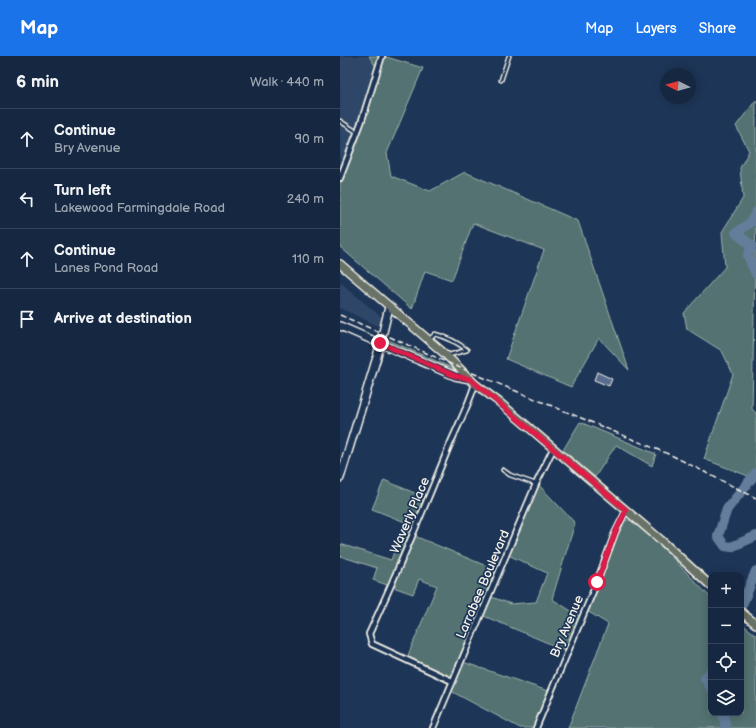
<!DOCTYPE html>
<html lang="en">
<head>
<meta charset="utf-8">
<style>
	body { margin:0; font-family:"Balsamiq Sans",sans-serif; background:#23344c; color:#f1f3f6 }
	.controls { position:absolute; right:12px; bottom:12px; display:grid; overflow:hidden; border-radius:8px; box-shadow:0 2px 10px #0003 }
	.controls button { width:36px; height:36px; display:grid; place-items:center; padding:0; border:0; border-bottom:1px solid #35445a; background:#162841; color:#f1f3f6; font:20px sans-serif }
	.compass { position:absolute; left:320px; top:12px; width:36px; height:36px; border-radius:50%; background:#162841; box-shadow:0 2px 10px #0003; rotate:276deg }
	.stop { position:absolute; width:12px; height:12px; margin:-9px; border:3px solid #e11d48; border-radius:50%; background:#fff }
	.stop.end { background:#e11d48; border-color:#fff; box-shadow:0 1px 4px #0008 }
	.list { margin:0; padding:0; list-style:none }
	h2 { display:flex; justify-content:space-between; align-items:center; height:52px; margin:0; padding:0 16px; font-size:17px }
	h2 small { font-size:13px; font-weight:400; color:#9ea6b1 }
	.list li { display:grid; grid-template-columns:26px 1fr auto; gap:12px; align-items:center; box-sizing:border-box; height:60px; padding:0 16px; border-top:1px solid #35445a }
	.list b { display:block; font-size:15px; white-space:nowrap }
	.list p { margin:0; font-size:13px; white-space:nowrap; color:#9ea6b1 }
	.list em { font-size:13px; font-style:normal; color:#9ea6b1 }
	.icon { flex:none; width:22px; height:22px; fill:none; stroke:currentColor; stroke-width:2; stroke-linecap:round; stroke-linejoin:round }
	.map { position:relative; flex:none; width:416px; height:672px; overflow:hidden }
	header { display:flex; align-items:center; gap:24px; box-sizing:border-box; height:56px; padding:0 20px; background:#1a73e8; color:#fff }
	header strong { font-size:19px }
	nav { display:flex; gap:22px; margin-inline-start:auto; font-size:14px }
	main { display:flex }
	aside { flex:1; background:#162841 }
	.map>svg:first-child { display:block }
	.built { fill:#2f4668 }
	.green { fill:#527271; stroke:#a3b2ac }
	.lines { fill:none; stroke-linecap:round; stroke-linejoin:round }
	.river { stroke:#647d9b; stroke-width:10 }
	.building { fill:#596c90; stroke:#f4f1e8 }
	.lane-casing { stroke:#f4f1e8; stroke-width:5.5 }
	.street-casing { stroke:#f4f1e8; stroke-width:8 }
	.secondary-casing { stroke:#f4f1e8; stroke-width:10 }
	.primary-casing { stroke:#f4f1e8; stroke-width:10 }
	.lane { stroke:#1d3557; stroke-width:2.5 }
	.street { stroke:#1d3557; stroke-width:4.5 }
	.secondary { stroke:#1d3557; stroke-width:7 }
	.primary { stroke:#687266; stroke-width:7 }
	.rail { stroke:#f4f1e8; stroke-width:1.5; stroke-dasharray:6 3; stroke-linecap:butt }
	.route { stroke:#e11d48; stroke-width:5 }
	.labels { text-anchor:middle; stroke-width:3.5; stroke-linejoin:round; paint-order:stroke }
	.street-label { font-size:13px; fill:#f4f1e8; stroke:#1d3557 }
</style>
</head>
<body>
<header>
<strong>Map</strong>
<nav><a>Map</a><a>Layers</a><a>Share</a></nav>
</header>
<main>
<aside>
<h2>6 min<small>Walk · 440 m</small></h2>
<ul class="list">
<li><svg class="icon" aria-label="ahead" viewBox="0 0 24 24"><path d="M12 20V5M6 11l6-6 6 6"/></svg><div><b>Continue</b><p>Bry Avenue</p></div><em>90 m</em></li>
<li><svg class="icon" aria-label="left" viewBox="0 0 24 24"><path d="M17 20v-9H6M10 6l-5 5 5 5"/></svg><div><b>Turn left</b><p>Lakewood Farmingdale Road</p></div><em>240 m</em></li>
<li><svg class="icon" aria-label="ahead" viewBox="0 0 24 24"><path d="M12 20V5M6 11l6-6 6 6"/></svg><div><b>Continue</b><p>Lanes Pond Road</p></div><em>110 m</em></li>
<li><svg class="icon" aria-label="arrive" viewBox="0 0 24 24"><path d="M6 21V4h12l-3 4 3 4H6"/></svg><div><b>Arrive at destination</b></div></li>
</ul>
</aside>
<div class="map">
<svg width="416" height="672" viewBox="0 0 416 672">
	<rect width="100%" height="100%" fill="#1d3557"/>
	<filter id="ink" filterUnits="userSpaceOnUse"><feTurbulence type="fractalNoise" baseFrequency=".025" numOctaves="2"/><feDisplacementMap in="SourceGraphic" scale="8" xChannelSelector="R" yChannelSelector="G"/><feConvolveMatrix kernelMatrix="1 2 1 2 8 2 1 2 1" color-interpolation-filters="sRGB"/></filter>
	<g filter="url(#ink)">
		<!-- built -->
		<path class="built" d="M0,0H29L38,14L0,117Z
			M0,226L47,266L45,273L0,252Z"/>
		<!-- green -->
		<path class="green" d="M29,0H43L83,12L47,97L51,120L90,135L125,116L238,165L289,314L259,282L231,331L166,303L204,194L133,167L112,224L85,215L72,253L0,191V117L38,14Z
			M416,44V162L412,353L416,357V423L364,403L393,318L382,295L347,273L344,257L385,211L382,176L403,142L400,112L409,95L396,70Z
			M46,283L110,311L115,315L114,316L48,287Z
			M240,366L316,398L312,410L276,389L255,421L223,394Z
			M44,424L84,441L70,478L156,514L146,539L171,548L196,546L207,517L166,498L195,425L235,467L212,543L241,561L227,595L139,558L120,605L208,635L193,672H180L107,633L111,623L66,604L97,530L79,523L73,538L33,524L37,512L0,500V488L51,504L65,466L32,453Z
			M285,464H290L321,490L371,542V657H401V567L416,579V672H228L268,568L247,555L277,478Z"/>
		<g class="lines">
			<!-- river -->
			<path class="river" d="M416,156L411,166L396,177L412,190L408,200L416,218
				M416,417L387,453L378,480L385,490L391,491L416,480
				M401,551L416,515
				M371,615L365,622L371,632
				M383,657L386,672"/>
		</g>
		<!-- building -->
		<path class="building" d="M257,316L272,323L269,330L254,324Z"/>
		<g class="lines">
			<!-- lane casing -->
			<g class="lane-casing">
				<path id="lane" d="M161,24L169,0
					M0,65L17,76
					M89,284L95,278C107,281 117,286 127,294L109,299
					M163,414L170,419L196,428"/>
			</g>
			<!-- street casing -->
			<g class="street-casing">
				<path id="street" d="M0,122L21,67L42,0
					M112,625L32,588L29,578C57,517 83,455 108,393C117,371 128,351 135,328
					M93,672L196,428L213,393
					M196,672L257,526L275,477L286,455"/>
			</g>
			<!-- secondary casing -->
			<g class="secondary-casing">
				<path id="secondary" d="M0,270L115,320L130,323
					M0,422L37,301L49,251"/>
			</g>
			<!-- primary casing -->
			<g class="primary-casing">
				<path id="primary" d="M0,208L105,298L135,328L159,346L321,484L371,530
					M401,556L416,568"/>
			</g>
			<!-- lane -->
			<use href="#lane" class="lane"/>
			<!-- street -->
			<use href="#street" class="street"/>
			<!-- secondary -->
			<use href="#secondary" class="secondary"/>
			<!-- primary -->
			<use href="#primary" class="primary"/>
			<!-- rail -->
			<path class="rail" d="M0,259L118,311L333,400L416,442"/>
		</g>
	</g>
	<g class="lines" filter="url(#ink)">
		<!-- route -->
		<path class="route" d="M40,287L115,320L130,323L286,454L275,477L257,526"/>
	</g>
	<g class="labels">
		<!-- street labels -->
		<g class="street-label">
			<text transform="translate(69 459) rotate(-67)" y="5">Waverly Place</text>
			<text transform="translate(142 528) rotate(-67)" y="5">Larrabee Boulevard</text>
			<text transform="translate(226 570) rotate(-67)" y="5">Bry Avenue</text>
		</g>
	</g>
</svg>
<div class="controls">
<button>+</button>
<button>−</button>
<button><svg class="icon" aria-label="locate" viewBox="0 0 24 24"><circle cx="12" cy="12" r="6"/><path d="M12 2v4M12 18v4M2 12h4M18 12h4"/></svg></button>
<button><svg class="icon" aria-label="layers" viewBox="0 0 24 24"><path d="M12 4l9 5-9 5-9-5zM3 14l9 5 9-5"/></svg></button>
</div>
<svg class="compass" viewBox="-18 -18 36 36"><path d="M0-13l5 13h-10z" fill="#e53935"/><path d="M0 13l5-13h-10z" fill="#9ea6b1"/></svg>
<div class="stop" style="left:257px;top:526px"></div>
<div class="stop end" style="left:40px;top:287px"></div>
</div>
</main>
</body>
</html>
